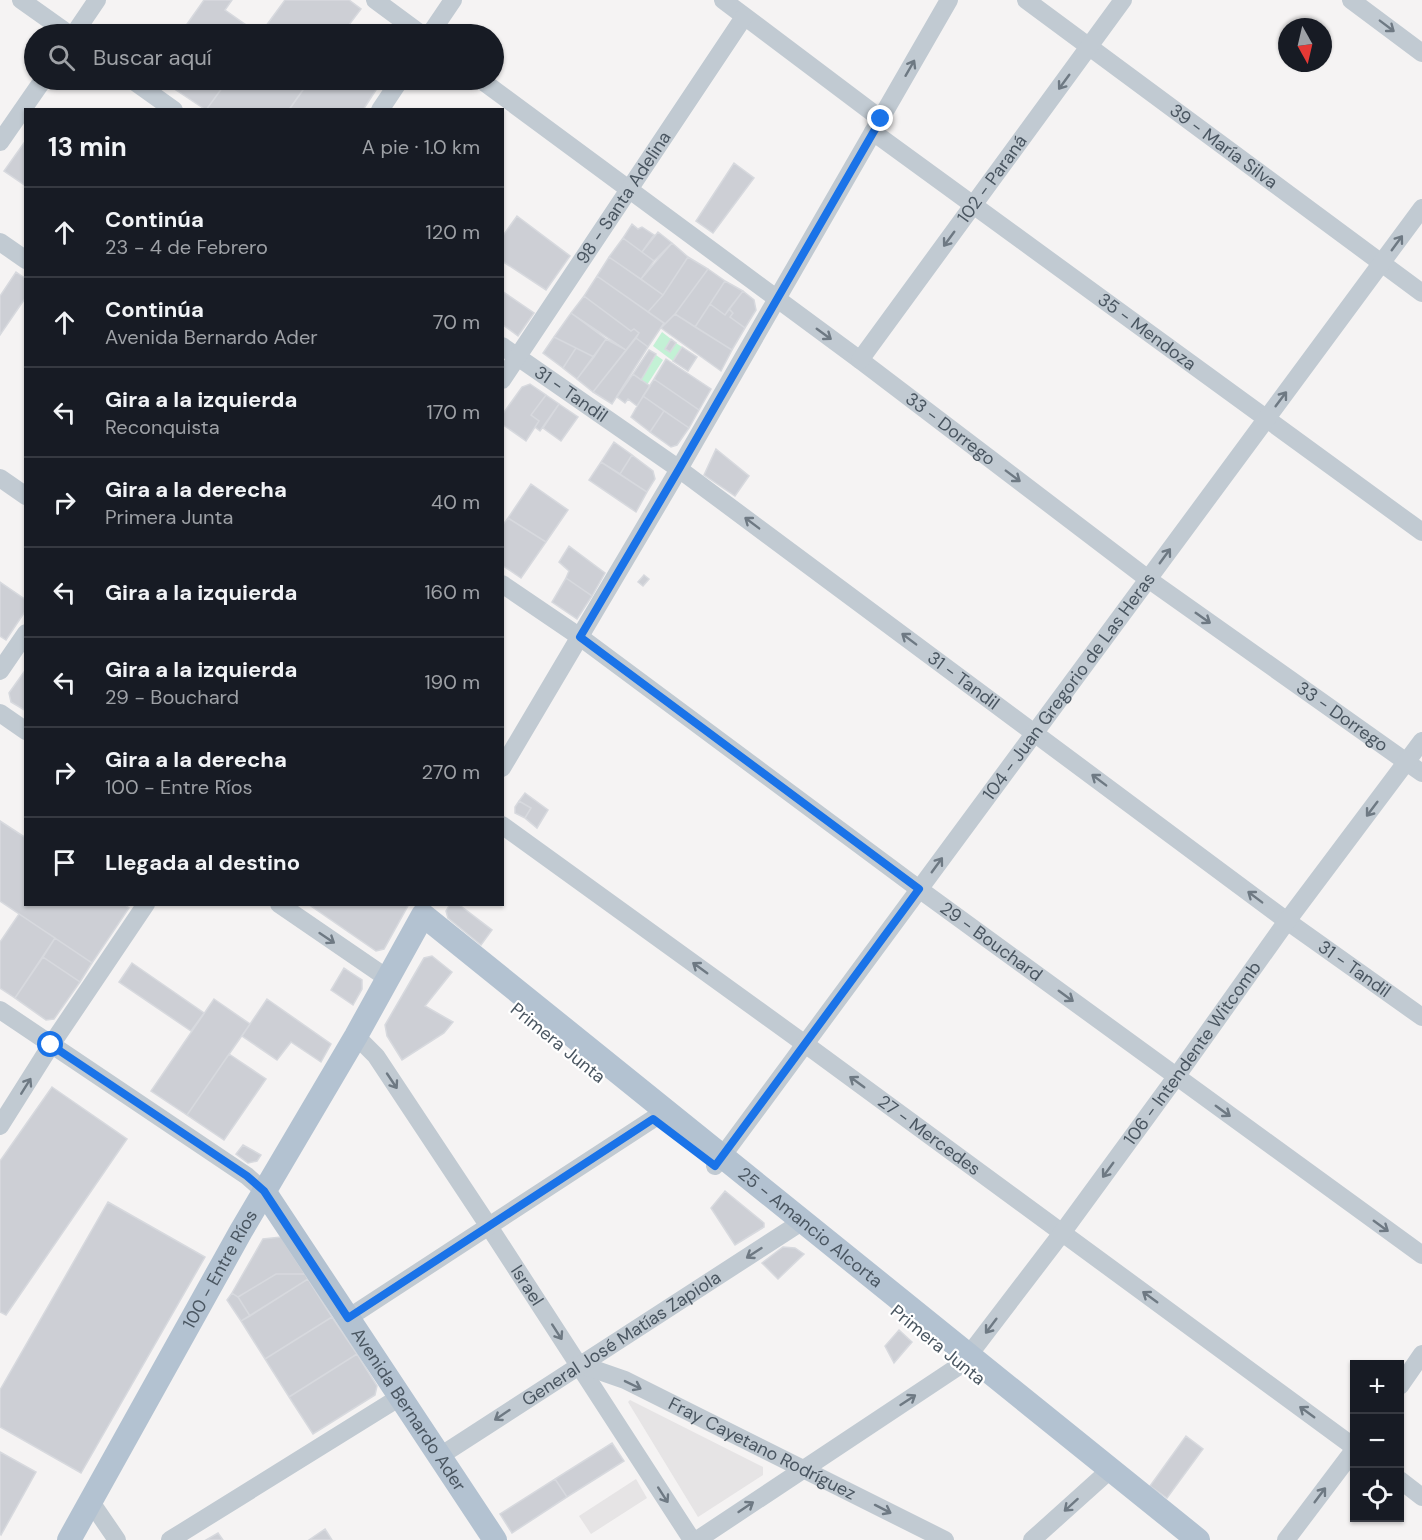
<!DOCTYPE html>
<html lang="es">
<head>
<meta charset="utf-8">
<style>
	body { margin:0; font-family:"DM Sans",sans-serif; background:#20242c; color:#f1f3f6 }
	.controls { position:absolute; right:18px; bottom:18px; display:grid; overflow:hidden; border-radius:0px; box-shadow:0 2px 4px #0004 }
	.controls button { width:54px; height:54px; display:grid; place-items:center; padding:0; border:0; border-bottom:2px solid #363941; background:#171b24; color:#f1f3f6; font:30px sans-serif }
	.compass { position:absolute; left:1278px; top:18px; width:54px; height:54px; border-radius:50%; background:#171b24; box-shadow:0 2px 4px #0004; rotate:172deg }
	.stop { position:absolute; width:18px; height:18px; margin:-14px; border:4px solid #1a73e8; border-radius:50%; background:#fff }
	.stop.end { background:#1a73e8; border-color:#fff; box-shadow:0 2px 6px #0008 }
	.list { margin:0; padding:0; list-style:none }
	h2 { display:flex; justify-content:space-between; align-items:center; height:78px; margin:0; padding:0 24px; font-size:26px }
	h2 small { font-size:20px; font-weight:400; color:#9ea1a6 }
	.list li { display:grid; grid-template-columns:39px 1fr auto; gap:18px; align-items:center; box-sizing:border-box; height:90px; padding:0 24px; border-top:2px solid #363941 }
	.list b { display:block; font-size:22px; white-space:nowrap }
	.list p { margin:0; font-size:20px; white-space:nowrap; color:#9ea1a6 }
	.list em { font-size:20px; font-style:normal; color:#9ea1a6 }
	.icon { flex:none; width:33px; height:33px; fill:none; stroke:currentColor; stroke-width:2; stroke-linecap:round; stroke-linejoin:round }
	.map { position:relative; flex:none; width:1422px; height:1540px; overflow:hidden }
	.search { position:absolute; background:#171b24; box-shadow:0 2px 4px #0004; left:24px; top:24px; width:480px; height:66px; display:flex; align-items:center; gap:15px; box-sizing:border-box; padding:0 21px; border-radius:33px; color:#9ea1a6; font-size:22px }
	.panel { position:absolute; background:#171b24; box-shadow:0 2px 4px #0004; left:24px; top:108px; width:480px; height:798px; border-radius:0px }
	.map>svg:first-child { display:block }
	.education { fill:#e6e4e5 }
	.green { fill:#c3f1d5 }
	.building { fill:#cdcfd5; stroke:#d7d9de; stroke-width:1.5 }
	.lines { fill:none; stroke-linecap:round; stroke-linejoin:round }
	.minor { stroke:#c1cad2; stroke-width:18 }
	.major { stroke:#b3c2d1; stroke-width:24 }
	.oneway { stroke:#6e7983 }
	.route { stroke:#1a73e8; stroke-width:8 }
	.labels { text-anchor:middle; stroke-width:4.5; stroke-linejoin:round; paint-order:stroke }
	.street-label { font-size:18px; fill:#4a5661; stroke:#fff }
</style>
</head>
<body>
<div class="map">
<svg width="1422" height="1540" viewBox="0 0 1422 1540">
	<rect width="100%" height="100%" fill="#f5f3f3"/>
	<!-- education -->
	<path class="education" d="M630,1400L763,1467V1475L698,1517L628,1402Z
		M636,1479L647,1498L591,1534L579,1516Z"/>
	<!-- green -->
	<path class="green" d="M662,332L671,339L665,349L670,352L676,343L682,347L673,361L653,346Z
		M656,355L663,360L647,385L641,380Z"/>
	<!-- building -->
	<path class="building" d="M204,0H232L225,10L259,34H180Z
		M285,0H349L361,9L342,34H260Z
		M161,80H228L206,110Z
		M228,80H310L289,110H206Z
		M310,80H362L376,90L363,110H291L290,108Z
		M362,80H383L376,90Z
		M26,140V186L4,171Z
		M734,163L754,178L713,233L696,221Z
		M517,216L570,256L546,290L502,261V237Z
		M632,224L638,229L642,227L654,235L642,252L623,238Z
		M658,232L672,243L654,261L642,252Z
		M623,238L654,261L641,279L609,257Z
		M672,243L688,257L663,295L641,279Z
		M609,257L663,295L648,312L597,276Z
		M688,257L708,269L675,314L665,324L648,312L663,295Z
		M708,269L725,281L695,327L675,314Z
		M16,272L26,279V297L0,335V296Z
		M597,276L664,323L648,347L636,338L639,333L634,329L631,331L584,296Z
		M725,281L743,291L725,315L710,304Z
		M502,291L534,313L518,336L502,324Z
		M743,291L754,300L756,310L745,328L730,317L733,313L729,309Z
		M584,296L631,331L634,329L639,333L626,350L571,313Z
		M710,304L725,315L729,309L733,313L730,317L745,328L732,350L695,327Z
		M571,313L606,339L594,357L554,337Z
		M675,314L732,350L721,371L661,328Z
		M554,337L576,348L563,368L543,353Z
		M636,338L648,347L612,404L593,392Z
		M606,339L626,350L593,392L577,379Z
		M671,339L676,343L670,352L665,349Z
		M682,347L697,357L688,371L673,361Z
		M576,348L594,357L577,379L563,368Z
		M649,350L656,354L641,380L633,374Z
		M666,359L711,389L699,410L654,379Z
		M633,374L650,386L637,406L628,399L625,403L617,397Z
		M654,379L699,410L689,428L643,396Z
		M530,384L546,395L531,415L539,421L526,441L502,424V415L522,387Z
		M546,395L559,404L540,431L535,427L539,421L531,415Z
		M643,396L664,411L650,432L631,417Z
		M559,404L578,417L561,441L543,428Z
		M664,411L689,428L677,445L671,447L650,432Z
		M614,442L632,455L620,474L601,462Z
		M716,449L749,476L735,496L704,475Z
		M632,455L653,471L655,479L647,492L620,474Z
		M601,462L647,492L636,512L589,480Z
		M531,484L568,510L546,542L508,518Z
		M508,518L546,542L521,578L502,565V526Z
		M569,546L605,573L592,596L566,578L569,571L559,562Z
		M644,575L649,579L643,586L638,582Z
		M566,578L592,596L577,619L552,602Z
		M0,582L26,600V610L6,640L0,636Z
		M26,669V711L11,702L9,693Z
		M525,793L548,810L537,828L525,818L531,808L519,801Z
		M519,801L531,808L525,818L515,813V807Z
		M0,821L26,838V904H124L129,908L92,963L0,901Z
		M308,904H409L384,949L376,951Z
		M450,904H458L492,930L481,945L448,918L446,911Z
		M19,914L55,938L15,998L0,988V942Z
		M55,938L92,963L80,982L43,957Z
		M432,956L452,972L425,1006L453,1022L444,1033L402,1060L387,1036L385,1025L424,958Z
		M43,957L80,982L54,1019L46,1020L15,998Z
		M132,963L204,1013L191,1031L119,982Z
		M344,968L362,980V989L353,1005L331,990Z
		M214,999L250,1024L187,1115L151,1091Z
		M267,999L331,1044L321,1062L291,1042L277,1060L242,1036Z
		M229,1054L266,1079L224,1140L187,1115Z
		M52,1087L127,1139L6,1315L0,1312V1161Z
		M243,1145L261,1155L257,1161L248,1163L236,1154Z
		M725,1191L764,1223V1227L735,1245L711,1208Z
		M108,1202L205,1257L81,1473L0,1427V1390Z
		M281,1237L305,1274H276L238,1297L232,1293L263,1239Z
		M783,1247L795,1248L804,1254L778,1279L762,1263Z
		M276,1274H305L308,1279L250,1316L238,1297Z
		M308,1279L332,1317L265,1359L241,1321Z
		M232,1293L238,1297L250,1316L241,1321L227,1300Z
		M332,1317L357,1354L289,1397L265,1359Z
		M899,1330L912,1342L894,1363L885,1346Z
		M357,1354L377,1386L375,1395L313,1434L289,1397Z
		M1186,1436L1203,1449L1167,1498L1150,1486Z
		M612,1443L624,1461L567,1497L555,1479Z
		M0,1452L36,1472L1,1535L0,1534Z
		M555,1479L567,1497L512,1533L500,1514Z
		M325,1529L332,1540H309Z
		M218,1533L223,1540H206Z"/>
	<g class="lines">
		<!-- minor -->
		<g class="minor">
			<path d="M21,0L69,34"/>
			<path d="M375,0L421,34"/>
			<path d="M723,0L881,119"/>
			<path id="s1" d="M1026,0L1422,293"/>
			<path d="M1351,0L1422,53"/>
			<path d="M74,34L97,0"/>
			<path d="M430,34L453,0"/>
			<path d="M132,80L174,110"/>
			<path id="s2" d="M481,80L860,360L1148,579L1422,773"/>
			<path d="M380,110L400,80"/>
			<path id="s3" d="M873,132C1057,264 1238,400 1422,532"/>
			<path d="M0,142L43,80"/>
			<path d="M0,242L26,260"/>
			<path id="s4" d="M502,346L679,469L1287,921L1422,1017"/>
			<path id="s5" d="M860,360L1123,0"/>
			<path id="s6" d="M502,380L744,17"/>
			<path d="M0,478L26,496"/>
			<path id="s7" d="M502,584L580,637L919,889L1422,1255"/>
			<path d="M0,671L26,633"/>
			<path d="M0,713L26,731"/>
			<path d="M502,768L679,469L949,0"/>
			<path id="s8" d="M502,825L805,1044L1354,1447"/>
			<path d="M279,904L387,978"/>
			<path d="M0,1010L247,1176L264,1191"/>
			<path id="s9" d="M356,1036L376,1056L488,1225L692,1540"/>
			<path d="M0,1126L51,1045L146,904"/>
			<path id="s10" d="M715,1166L1422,208"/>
			<path d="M348,1318L653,1119L663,1108"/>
			<path id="s11" d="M579,1364L625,1380L945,1540"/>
			<path d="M1400,1386L1422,1354"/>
			<path id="s12" d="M440,1456L803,1221"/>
			<path d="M1400,1480L1422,1497"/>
			<path d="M91,1502L117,1540"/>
			<path d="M170,1540L400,1397"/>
			<path id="s13" d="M697,1540L962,1364L1062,1233L1176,1077L1287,921L1422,741"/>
			<path d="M1032,1540L1111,1469"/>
			<path d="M1286,1540L1354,1450"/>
		</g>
		<!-- major -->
		<g class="major">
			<path id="s14" d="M264,1191L495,1540"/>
			<path id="s15" d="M69,1540L241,1231L356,1036L423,915L1198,1540"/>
		</g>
	</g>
	<!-- one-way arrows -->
	<defs><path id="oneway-shaft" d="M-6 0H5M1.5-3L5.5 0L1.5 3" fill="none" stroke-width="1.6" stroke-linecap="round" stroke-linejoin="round" transform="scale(1.5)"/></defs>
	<g class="oneway">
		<use href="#oneway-shaft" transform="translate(1387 26) rotate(37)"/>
		<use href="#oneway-shaft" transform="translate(910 68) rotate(-60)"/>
		<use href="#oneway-shaft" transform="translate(1064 82) rotate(126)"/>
		<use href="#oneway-shaft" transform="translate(949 239) rotate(126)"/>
		<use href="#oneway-shaft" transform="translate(1397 243) rotate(-54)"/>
		<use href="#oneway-shaft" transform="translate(824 334) rotate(36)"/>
		<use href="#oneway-shaft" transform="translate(1281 399) rotate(-53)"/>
		<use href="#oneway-shaft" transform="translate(1013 476) rotate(37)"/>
		<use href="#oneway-shaft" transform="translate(752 523) rotate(-143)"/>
		<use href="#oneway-shaft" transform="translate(1165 556) rotate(-54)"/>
		<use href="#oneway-shaft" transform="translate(1203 618) rotate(35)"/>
		<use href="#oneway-shaft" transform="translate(909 639) rotate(-143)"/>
		<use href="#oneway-shaft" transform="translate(1099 780) rotate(-143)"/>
		<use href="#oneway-shaft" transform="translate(1372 809) rotate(127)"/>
		<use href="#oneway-shaft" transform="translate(937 865) rotate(-54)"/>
		<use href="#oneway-shaft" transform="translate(1255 897) rotate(-143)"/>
		<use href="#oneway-shaft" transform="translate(327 938) rotate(34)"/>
		<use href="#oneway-shaft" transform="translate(700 968) rotate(-144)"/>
		<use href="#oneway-shaft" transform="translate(1066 996) rotate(36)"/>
		<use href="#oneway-shaft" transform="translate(392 1081) rotate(56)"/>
		<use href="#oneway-shaft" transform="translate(857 1082) rotate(-144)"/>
		<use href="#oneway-shaft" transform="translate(26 1086) rotate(-58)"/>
		<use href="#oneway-shaft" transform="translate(1223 1111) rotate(36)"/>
		<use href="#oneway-shaft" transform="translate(1108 1170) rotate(126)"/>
		<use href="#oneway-shaft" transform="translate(1381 1226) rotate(36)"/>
		<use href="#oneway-shaft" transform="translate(754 1253) rotate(147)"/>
		<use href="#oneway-shaft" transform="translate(1150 1297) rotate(-144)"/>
		<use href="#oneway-shaft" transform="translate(991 1326) rotate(127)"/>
		<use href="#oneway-shaft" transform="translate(557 1332) rotate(57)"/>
		<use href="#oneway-shaft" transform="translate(633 1385) rotate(26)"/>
		<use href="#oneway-shaft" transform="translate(908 1400) rotate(-33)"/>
		<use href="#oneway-shaft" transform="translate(1307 1412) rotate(-144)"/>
		<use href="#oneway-shaft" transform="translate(502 1415) rotate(146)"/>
		<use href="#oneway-shaft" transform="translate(663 1495) rotate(57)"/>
		<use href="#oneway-shaft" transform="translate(1320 1495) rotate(-53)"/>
		<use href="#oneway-shaft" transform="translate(1071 1505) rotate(138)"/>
		<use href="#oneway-shaft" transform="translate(746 1507) rotate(-34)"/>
		<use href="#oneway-shaft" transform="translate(883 1509) rotate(27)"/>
	</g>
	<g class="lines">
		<!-- route -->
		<path class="route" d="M51,1045L247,1176L264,1191L348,1318L653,1119L715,1166L919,889L580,637L679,469L881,119"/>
	</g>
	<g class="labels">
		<!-- street labels -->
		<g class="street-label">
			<text dy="6" stroke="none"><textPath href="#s1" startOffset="246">39 - María Silva</textPath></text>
			<text dy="6" stroke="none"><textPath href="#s5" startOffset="224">102 - Paraná</textPath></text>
			<text dy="6" stroke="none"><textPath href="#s6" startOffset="219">98 - Santa Adelina</textPath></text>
			<text dy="6" stroke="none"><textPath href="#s3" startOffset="339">35 - Mendoza</textPath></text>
			<text dy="6" stroke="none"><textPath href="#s4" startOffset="84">31 - Tandil</textPath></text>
			<text dy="6" stroke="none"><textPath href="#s2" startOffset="585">33 - Dorrego</textPath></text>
			<text dy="6" stroke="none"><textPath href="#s4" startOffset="570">31 - Tandil</textPath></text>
			<text dy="6" stroke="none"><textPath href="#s10" startOffset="596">104 - Juan Gregorio de Las Heras</textPath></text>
			<text dy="6" stroke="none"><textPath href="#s2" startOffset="1071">33 - Dorrego</textPath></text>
			<text dy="6" stroke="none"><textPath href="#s7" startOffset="606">29 - Bouchard</textPath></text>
			<text dy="6" stroke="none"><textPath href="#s4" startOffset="1056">31 - Tandil</textPath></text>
			<text transform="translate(558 1043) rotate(39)" y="6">Primera Junta</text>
			<text dy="6" stroke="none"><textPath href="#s13" startOffset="705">106 - Intendente Witcomb</textPath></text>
			<text dy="6" stroke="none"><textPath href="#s8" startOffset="528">27 - Mercedes</textPath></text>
			<text dy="6" stroke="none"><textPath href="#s15" startOffset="1216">25 - Amancio Alcorta</textPath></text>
			<text dy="6" stroke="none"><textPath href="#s15" startOffset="310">100 - Entre Ríos</textPath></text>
			<text dy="6" stroke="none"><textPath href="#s9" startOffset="303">Israel</textPath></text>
			<text dy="6" stroke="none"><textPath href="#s12" startOffset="216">General José Matías Zapiola</textPath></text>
			<text transform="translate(938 1345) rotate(39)" y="6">Primera Junta</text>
			<text dy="6" stroke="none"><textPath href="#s14" startOffset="262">Avenida Bernardo Ader</textPath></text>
			<text dy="6" stroke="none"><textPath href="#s11" startOffset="202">Fray Cayetano Rodríguez</textPath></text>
		</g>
	</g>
</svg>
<div class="controls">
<button>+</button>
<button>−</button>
<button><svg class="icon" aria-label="locate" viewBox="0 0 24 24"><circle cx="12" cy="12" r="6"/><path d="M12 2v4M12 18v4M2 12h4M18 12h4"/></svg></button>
</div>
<svg class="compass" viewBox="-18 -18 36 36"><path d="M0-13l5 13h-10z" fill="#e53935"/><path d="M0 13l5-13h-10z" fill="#9ea1a6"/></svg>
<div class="stop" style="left:51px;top:1045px"></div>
<div class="stop end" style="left:881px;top:119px"></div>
<div class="search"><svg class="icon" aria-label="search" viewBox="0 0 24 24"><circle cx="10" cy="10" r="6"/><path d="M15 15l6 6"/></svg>Buscar aquí</div>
<section class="panel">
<h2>13 min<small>A pie · 1.0 km</small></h2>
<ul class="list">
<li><svg class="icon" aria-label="ahead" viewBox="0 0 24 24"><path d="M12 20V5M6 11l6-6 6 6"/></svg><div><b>Continúa</b><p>23 - 4 de Febrero</p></div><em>120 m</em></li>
<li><svg class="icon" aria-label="ahead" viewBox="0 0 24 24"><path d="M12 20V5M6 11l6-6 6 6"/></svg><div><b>Continúa</b><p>Avenida Bernardo Ader</p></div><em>70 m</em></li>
<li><svg class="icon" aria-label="left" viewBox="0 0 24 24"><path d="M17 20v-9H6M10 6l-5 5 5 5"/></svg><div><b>Gira a la izquierda</b><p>Reconquista</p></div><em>170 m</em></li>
<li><svg class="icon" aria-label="right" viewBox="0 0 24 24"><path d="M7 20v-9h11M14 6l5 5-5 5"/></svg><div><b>Gira a la derecha</b><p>Primera Junta</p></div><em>40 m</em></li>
<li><svg class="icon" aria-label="left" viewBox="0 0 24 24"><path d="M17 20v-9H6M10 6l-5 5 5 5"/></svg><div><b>Gira a la izquierda</b></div><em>160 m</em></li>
<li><svg class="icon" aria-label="left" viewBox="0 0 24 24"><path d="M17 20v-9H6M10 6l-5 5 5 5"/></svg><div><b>Gira a la izquierda</b><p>29 - Bouchard</p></div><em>190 m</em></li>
<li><svg class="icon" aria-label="right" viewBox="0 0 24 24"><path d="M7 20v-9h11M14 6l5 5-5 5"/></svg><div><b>Gira a la derecha</b><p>100 - Entre Ríos</p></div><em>270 m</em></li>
<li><svg class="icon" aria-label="arrive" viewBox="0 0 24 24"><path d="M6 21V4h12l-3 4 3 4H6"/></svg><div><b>Llegada al destino</b></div></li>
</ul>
</section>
</div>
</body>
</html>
